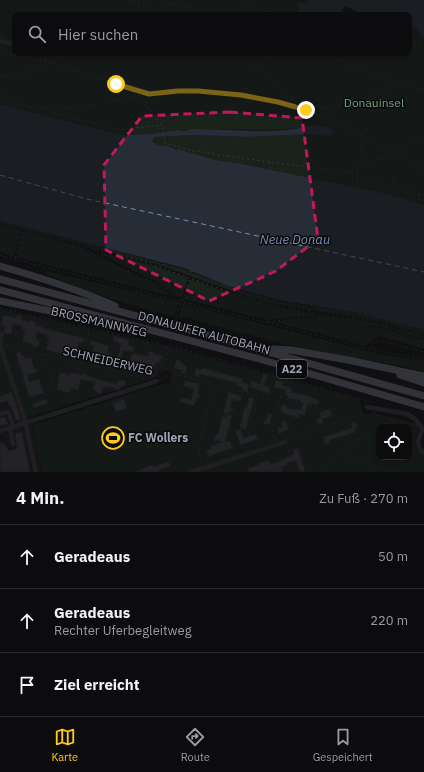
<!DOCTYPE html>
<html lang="de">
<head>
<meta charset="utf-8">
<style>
	body { margin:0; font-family:"IBM Plex Sans",sans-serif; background:#1a1a1c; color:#f1f3f6 }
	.controls { position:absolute; right:12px; bottom:12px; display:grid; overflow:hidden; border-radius:8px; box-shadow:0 2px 6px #0003 }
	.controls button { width:36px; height:36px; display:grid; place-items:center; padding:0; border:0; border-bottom:1px solid #2c2c2e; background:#0c0c0e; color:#f1f3f6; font:20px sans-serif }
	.stop { position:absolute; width:12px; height:12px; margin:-9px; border:3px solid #ffca1b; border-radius:50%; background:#fff }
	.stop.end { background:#ffca1b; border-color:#fff; box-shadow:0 1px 4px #0008 }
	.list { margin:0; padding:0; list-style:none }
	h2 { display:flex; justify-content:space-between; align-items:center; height:52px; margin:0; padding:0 16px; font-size:17px }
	h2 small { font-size:13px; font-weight:400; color:#9a9b9e }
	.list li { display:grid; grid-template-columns:26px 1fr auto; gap:12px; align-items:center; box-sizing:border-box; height:64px; padding:0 16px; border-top:1px solid #2c2c2e }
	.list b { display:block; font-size:15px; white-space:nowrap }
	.list p { margin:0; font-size:13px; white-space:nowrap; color:#9a9b9e }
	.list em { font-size:13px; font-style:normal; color:#9a9b9e }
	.icon { flex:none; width:22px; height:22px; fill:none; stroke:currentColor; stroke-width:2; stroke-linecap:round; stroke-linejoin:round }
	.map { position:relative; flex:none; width:424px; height:472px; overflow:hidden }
	.search { position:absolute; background:#0c0c0e; box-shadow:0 2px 6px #0003; left:12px; right:12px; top:12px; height:44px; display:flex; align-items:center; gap:10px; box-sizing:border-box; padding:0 14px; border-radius:8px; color:#9a9b9e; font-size:15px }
	.sheet { height:244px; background:#0c0c0e }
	nav { display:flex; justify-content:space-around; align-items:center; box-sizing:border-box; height:56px; border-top:1px solid #2c2c2e; background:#0c0c0e; font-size:11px; color:#9a9b9e }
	nav a { display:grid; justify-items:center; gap:2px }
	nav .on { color:#ffca1b }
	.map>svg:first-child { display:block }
	.built { fill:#1c1c1f }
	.green { fill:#1a221c; fill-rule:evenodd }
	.water { fill:#262d36 }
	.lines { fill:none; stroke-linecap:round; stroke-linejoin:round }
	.ferry { stroke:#738eb3; stroke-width:1; stroke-dasharray:5 4; stroke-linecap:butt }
	.building { fill:#3a3a40; stroke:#2a2a2e }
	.path { stroke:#37383e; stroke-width:1; stroke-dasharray:2 3; stroke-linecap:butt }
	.minor { stroke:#313137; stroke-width:4.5 }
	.highway { stroke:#5c5e69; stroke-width:7 }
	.path-bridge { stroke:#37383e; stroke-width:1; stroke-dasharray:2 3; stroke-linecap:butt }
	.route { stroke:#ffca1b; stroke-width:5 }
	.marked { fill:none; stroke:#c2185b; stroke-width:3; stroke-dasharray:8 5; stroke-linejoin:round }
	.labels { text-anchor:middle; stroke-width:3; stroke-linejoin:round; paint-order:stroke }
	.shield { fill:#0b0b0d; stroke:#737682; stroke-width:1 }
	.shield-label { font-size:11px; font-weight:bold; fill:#a0a4b4 }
	.park-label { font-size:12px; fill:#75a17c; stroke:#0b0b0d }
	.street-label { font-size:12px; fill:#a0a4b4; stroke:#0b0b0d }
	.poi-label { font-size:12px; font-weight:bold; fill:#a0a4b4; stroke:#0b0b0d; text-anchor:start }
	.water-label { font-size:13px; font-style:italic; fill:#738eb3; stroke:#0b0b0d }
</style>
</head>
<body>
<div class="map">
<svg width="424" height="472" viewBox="0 0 424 472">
	<rect width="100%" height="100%" fill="#101012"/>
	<!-- built -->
	<path class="built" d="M16,391L27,418L30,416L42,472H0V396Z"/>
	<!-- green -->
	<path class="green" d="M0,0H308L309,1L308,3H298V12L301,15H15V53H409V27H416L419,30L420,36L424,37V205L388,194L238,163L216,160L178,149L176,150C170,144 159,148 152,141L155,137L197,135L246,137L309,134H321L327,136L302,128L269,130L191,129L185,131L177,130L152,134L122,135L0,104Z
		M0,221L184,269L227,286L284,302L310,306V310L275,304L246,296L156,264L0,223Z
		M0,225L21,231L14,257L0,252Z
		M23,231L82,247L125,270L155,284L169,294L168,295L158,293L16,257Z
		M101,252L154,266L188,278L182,298C173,296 167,288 158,283C140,273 120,265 102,255L100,253Z
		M46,271L179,302L174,316C130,307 87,291 45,274Z
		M190,279C232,295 273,307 317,314L316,315L268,320L184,299Z
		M182,303L383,355L424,361V372L406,367L303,349L179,316Z
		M312,306L353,312L424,330V334L372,320L311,310Z
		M0,309L165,346L359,399L364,415L376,411L377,414L417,424L419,428C414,439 414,447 424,455V472H42L32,425L159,385L171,383L172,372L160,369L157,377L27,418L16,391L0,396ZM379,427H409V457H379Z
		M326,316L367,321L424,336V339L377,326H351L377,327L424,340V349L379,336L365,346L277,323L276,322L286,320Z"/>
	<!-- water -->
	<path class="water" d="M308,0H424V37L420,36C418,29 417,27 409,27V15H363L346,6L342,10V13L344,15H301L298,12V3H308Z
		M0,104L122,135L152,134L177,130L185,131L191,129C225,129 260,133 294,129C307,127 322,122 333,131V134L330,136L309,134L246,137L197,135L155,137L152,141C159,148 169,144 176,150L178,149L216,160L238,163L388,194L424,205V330L353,312L284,301L228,286L184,268L0,221Z"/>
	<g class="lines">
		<!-- ferry -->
		<path class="ferry" d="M0,175L87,199L424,272"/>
	</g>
	<!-- building -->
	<path class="building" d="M3,315L16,318L17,315L22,316L21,320L30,322V320L36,322L35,325L42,327V328L84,338L83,343L79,342L77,354L72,352L71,356L46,350L49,338L46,337L47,335L37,332L36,340L40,341L38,347L32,346V344L22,342L25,331L23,330L22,326L13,324L11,334L5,333L4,331L5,326L1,325Z
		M114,336L129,340L128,345L134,347L133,352L123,351L121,359L123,360L121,364L114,362L113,364L90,357L94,346L90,345L91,340L109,346L107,353L111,354L110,357L117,359L121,344L113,341Z
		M149,351L154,352V354L162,356L160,362L155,363L153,377L147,376L148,369L140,367L137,373L123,370L125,363L129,364L132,353L148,356Z
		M21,352L22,356L24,355L25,359L31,357L34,369L36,368L37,372L27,375L29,382L39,379L44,393L29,397L16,353Z
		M178,359L187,368L185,374L180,373L181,370L174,369L176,361Z
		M196,368L202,370L203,368L243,379L242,382L249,384L247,392L242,390L243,388L236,386L237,383L229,381L200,374L199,377L196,376L194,375Z
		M60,372L70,375V372L82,375L83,373L87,374V376L117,384L118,380L126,381L125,386H121L120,389L114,390L115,388L105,386L104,389H102L101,394L95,392L96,390H93L95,382L81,379L78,390L71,388L70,393L57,389Z
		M263,374L268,375L264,385L270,388L269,394L250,387L251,381L260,384Z
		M276,380L283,382L282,385L292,388L291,392L310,396V397L319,400L317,405L310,403V405L308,404L304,416L299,414L298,418L282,413V411L280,410L282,404L286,405V407L296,410L297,409L301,410L303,403L300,402V400L287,398L288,396L285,395L286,390L274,387Z
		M185,381L200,384L198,393H200L199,398H197L194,406L180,402L181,397L191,400L194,389L183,386Z
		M12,392L21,420L16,421L11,406L9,407L8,401L0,403V396Z
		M228,392L242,396L240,401L232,400L230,408L235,410L225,414L232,416L225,442L230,441L233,448L228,450V449L208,457L206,450L211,449L210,446L223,442L214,440L216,434L218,435L222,416L226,418L223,410L225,408Z
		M249,397L254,399L246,430L240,428L243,413L245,407H247Z
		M47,399L48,403L33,408L32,404Z
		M124,399L127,408L116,412L113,403Z
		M330,409L332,416L322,419L324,423L317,424L316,419L321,417L319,412Z
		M268,413L272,414L270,424L267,423L268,425L263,424L264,421H266Z
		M5,417L8,424L0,426V418Z
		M282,421H286L289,429L279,434L277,428L281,427Z
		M356,422L358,428L355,429V431L354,433L329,440L330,443L325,444L323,437L352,428L351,423Z
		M241,429L243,438L256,434L258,439L241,445L235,431Z
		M22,432L30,472H0V443L5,445L9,451L17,449L15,433Z
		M298,448L305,471L300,472L296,461L287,462L288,465L281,467L283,472H249L248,468L258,465V463L270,461L271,464L292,456V455L294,454L293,450Z
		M169,462L171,466L158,470L159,472H134L152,465L153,467Z"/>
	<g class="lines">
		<!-- path -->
		<path class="path" d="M129,0L141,8
			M133,0L160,15
			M160,0L165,3L195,9L203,15
			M139,4L141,15
			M257,9L280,15
			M236,15L256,9L238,0
			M409,44L424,45
			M0,52L52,63L106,81L148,93
			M233,53C243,66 261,68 272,78C282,87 291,98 299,108
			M256,53L289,64L297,63L306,53
			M323,53L396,83L424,91
			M45,60V53
			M0,77C26,75 47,65 70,53
			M4,95L20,104
			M138,96L141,101L151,111L162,125L165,143L193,151L204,152L218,155L346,172C350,171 358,171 360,166C364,160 362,141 361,134
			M0,100C26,107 51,111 78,108C106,104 133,95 162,92C229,86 298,102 358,133C381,144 402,158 424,171
			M45,109L53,113L107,127L114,130L162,125
			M310,111C334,105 379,100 396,83
			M394,153C400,144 414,142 424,140
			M269,162L271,170
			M347,172L368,181L424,195
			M393,175L394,182L393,187
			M358,188C354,148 376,169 391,152
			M419,194V201L424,202
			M0,224L145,262L238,295L277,305L325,315L367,320L424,335
			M94,249C110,266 141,276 162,287L170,293L173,299
			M0,255C88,279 176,300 265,322C318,335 370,352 424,359
			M15,258L22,230
			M191,272L192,270
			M183,301L190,277
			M0,308L185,350L375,403
			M178,310L181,301
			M310,311L312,303
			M268,322L322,315
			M6,345L147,379
			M371,348L374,342L378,340L424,352
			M43,354L56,393
			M161,372L160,370L166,346
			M159,377L163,370
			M161,379L172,373L279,402
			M281,398L325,410
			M70,403L90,329
			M380,427L388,422L404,427
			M409,429L416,432
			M248,434L257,398
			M290,439L296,435L364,414L365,412
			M276,441L272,428L286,379
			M287,446L295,472
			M340,453L392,472
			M201,465L199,447L214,386
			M319,472L346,447L379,427"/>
		<!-- minor -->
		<path class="minor" d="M0,41L15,44
			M0,343L2,334
			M0,345L24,417L36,472
			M367,407L407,414L415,419L423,429C418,438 415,446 424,453
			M0,414L8,412L14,427
			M10,428L13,444
			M0,431L157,381
			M192,472L285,442"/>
		<!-- highway -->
		<path class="highway" d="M0,266C39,277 78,289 115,306
			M0,279L258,349L424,396
			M0,290L256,358L424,407
			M0,301L75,316L94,318
			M272,349L291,350L348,360L424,376
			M400,375L424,383"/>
		<!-- path-bridge -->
		<path class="path-bridge" d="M163,370L178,310"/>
	</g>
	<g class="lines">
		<!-- route -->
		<path class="route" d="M116,84L149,94L178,91H198L241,95L278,102L306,110"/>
	</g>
	<!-- marked area -->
	<path d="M0 0H424V472H0ZM230,112L302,118L318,239L276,271L209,301L106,250L104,165L142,116Z" fill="#101012" fill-opacity=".55" fill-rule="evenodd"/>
	<path class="marked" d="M230,112L302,118L318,239L276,271L209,301L106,250L104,165L142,116Z"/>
	<!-- icons -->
	<defs>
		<g id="stadium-ring" transform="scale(1.15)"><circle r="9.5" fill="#0b0b0d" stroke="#ffca1b" stroke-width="1.5"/><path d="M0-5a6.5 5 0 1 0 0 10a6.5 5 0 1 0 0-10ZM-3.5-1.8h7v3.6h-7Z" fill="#ffca1b"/></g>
	</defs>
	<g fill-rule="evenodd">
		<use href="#stadium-ring" x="113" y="438"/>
	</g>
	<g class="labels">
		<!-- shield labels -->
		<rect class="shield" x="277" y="360" width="30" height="18" rx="3"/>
		<g class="shield-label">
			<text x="292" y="373">A22</text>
		</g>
		<!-- park labels -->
		<g class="park-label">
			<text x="374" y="107">Donauinsel</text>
		</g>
		<!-- street labels -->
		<g class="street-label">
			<text transform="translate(99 322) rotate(13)" y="4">BROSSMANNWEG</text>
			<text transform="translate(204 333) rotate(15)" y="4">DONAUUFER AUTOBAHN</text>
			<text transform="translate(108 361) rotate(13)" y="4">SCHNEIDERWEG</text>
		</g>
		<!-- poi labels -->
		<g class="poi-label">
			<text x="128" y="442">FC Wollers</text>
		</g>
		<!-- water labels -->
		<g class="water-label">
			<text x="295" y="244">Neue Donau</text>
		</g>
	</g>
</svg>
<div class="controls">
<button><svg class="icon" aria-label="locate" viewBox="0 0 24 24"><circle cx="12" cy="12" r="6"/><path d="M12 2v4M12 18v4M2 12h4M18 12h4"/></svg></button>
</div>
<div class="stop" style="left:116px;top:84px"></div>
<div class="stop end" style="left:306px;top:110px"></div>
<div class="search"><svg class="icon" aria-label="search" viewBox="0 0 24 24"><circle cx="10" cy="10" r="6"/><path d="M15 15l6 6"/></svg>Hier suchen</div>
</div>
<section class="sheet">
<h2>4 Min.<small>Zu Fuß · 270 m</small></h2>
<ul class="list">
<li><svg class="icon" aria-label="ahead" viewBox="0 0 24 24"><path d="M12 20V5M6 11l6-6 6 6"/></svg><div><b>Geradeaus</b></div><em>50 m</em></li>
<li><svg class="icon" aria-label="ahead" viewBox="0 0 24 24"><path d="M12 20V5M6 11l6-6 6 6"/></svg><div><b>Geradeaus</b><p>Rechter Uferbegleitweg</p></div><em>220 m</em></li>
<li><svg class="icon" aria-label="arrive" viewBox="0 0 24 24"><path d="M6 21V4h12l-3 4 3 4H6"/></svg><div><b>Ziel erreicht</b></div></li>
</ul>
</section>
<nav>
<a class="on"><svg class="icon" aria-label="map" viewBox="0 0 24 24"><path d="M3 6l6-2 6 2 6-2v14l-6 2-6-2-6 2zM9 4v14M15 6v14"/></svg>Karte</a>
<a><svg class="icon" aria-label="directions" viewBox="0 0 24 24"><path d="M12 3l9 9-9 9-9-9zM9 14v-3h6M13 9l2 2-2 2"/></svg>Route</a>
<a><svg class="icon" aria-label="saved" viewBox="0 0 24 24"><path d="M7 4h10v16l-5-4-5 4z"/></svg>Gespeichert</a>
</nav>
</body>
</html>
